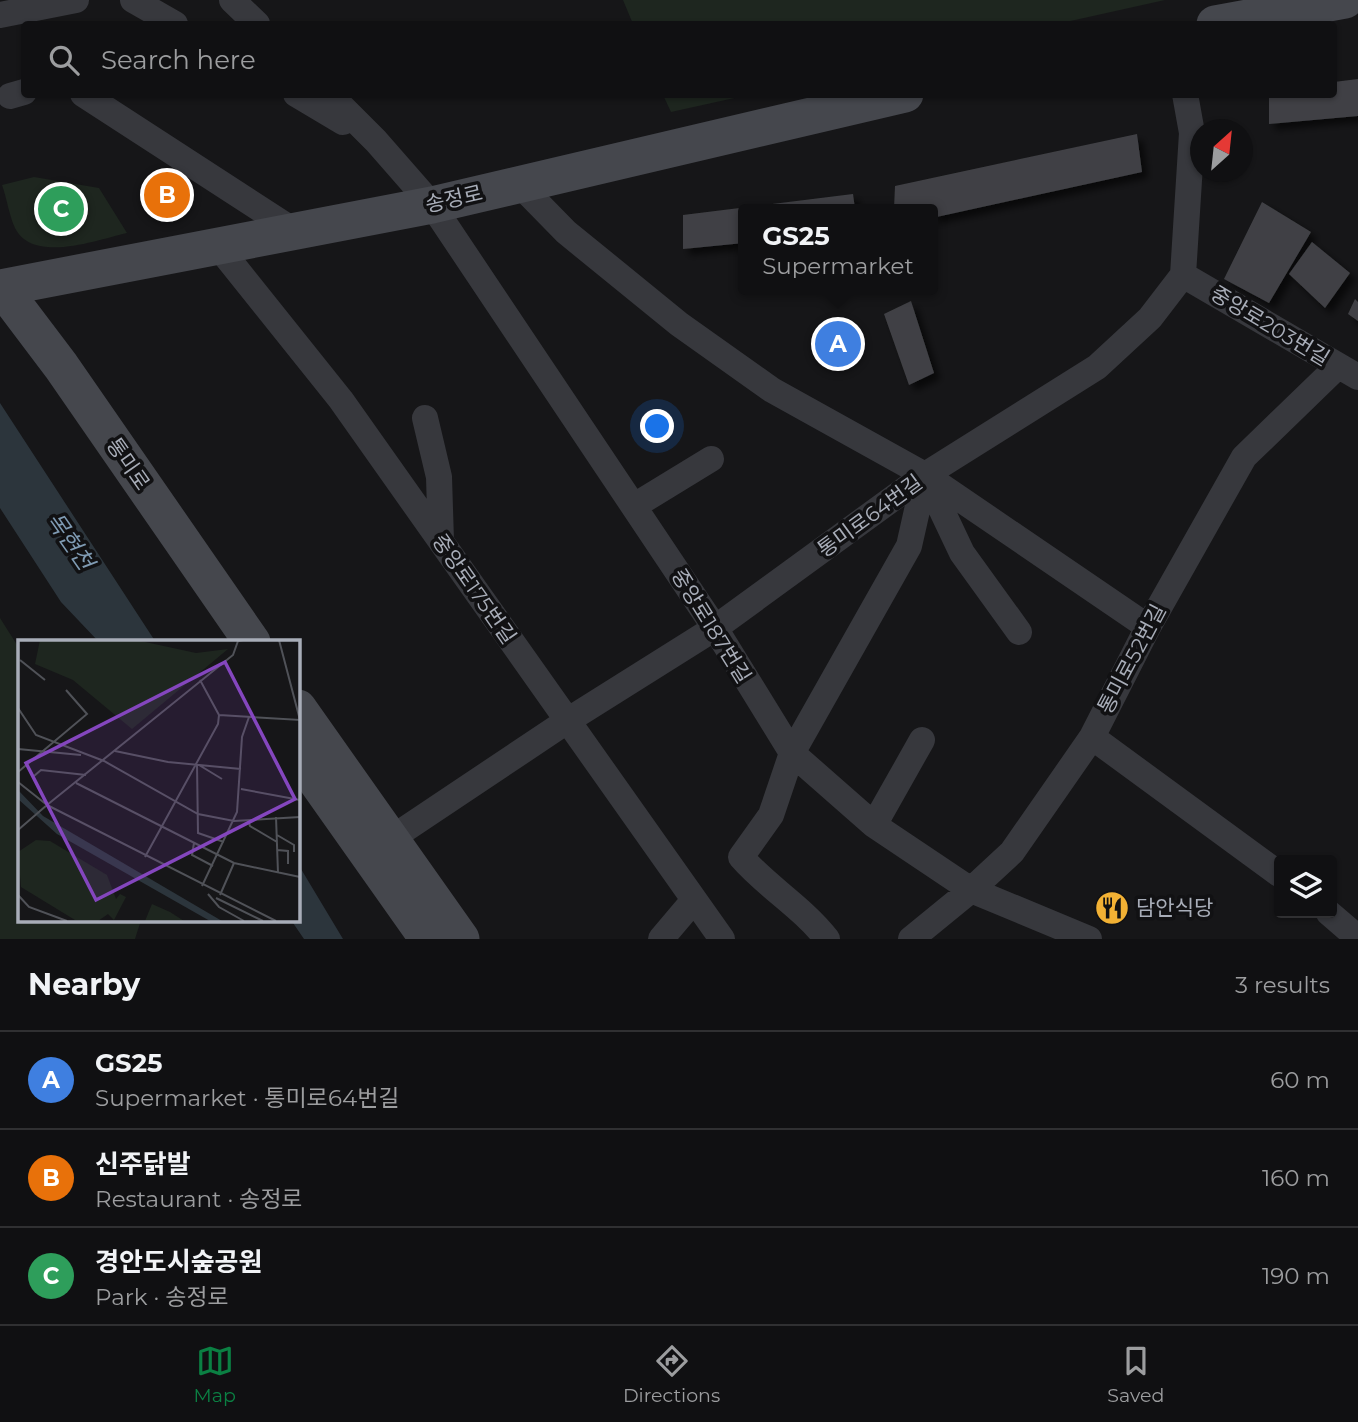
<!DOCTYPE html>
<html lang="en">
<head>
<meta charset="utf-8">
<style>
	body { margin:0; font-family:Montserrat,"Noto Sans KR",sans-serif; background:#1e1e20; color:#f1f3f6 }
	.controls { position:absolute; right:21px; bottom:21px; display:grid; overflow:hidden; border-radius:7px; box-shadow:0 2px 5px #0004 }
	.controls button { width:63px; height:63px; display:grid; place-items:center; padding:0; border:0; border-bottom:2px solid #303032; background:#101012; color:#f1f3f6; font:35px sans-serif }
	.compass { position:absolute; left:1190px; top:119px; width:63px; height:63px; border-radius:50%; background:#101012; box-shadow:0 2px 5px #0004; rotate:27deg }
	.you { position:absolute; left:658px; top:427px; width:24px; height:24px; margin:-18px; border:5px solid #fff; border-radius:50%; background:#1a73e8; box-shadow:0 0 0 10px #1a73e833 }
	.badge { display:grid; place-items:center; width:46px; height:46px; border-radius:50%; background:#0b8043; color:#fff; font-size:23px; font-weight:700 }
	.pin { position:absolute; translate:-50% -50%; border:4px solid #fff; box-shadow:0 2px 7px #0006 }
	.popup { position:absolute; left:738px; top:204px; width:200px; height:91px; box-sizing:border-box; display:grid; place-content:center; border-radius:7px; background:#101012; filter:drop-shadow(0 2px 5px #0005); font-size:23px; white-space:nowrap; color:#9c9d9f }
	.popup b { font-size:26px; color:#f1f3f6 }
	.popup::after { content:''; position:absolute; left:50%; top:100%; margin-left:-14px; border:14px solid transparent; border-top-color:#101012 }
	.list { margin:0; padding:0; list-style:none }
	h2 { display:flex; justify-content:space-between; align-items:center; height:91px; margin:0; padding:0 28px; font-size:30px }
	h2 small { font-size:23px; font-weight:400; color:#9c9d9f }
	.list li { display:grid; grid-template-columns:46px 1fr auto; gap:21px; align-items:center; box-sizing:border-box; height:98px; padding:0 28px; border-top:2px solid #303032 }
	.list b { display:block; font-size:26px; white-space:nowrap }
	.list p { margin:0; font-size:23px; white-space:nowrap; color:#9c9d9f }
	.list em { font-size:23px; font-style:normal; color:#9c9d9f }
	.icon { flex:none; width:38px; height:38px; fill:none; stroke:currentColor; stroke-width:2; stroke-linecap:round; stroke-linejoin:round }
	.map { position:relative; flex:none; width:1358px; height:939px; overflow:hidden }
	.search { position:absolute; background:#101012; box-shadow:0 2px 5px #0004; left:21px; right:21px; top:21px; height:77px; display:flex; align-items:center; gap:18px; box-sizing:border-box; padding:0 24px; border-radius:7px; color:#9c9d9f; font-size:26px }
	.sheet { height:385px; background:#101012 }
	nav { display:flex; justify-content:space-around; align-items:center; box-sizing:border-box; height:98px; border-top:2px solid #303032; background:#101012; font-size:19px; color:#9c9d9f }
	nav a { display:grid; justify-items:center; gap:4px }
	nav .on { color:#0b8043 }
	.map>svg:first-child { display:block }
	.green { fill:#1e261f }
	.water { fill:#2c353c }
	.building { fill:#404145; filter:url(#shadow) }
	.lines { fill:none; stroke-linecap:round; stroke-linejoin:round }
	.street { stroke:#37383d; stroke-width:26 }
	.secondary { stroke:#45474d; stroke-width:37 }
	.labels { text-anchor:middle; stroke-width:7; stroke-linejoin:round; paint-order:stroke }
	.street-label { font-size:21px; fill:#a8adb8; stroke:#111113 }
	.poi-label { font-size:21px; fill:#a8adb8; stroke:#111113; text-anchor:start }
	.water-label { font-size:23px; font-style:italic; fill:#7f9bb3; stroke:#111113 }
	.inset-road { fill:none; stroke:#505258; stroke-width:2 }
	.view { fill:#8446be; fill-opacity:0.15; stroke:#8446be; stroke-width:3.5 }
	.inset-edge { fill:none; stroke:#a8adb8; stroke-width:3.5 }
</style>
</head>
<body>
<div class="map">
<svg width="1358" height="939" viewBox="0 0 1358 939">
	<defs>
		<filter id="shadow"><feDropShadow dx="6" dy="6" stdDeviation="3.5" flood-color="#0009"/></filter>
	</defs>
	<rect width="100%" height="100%" fill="#161618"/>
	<!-- green -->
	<path class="green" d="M623,0H1165L1057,24H633Z
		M663,95H748L671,112Z
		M34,177L99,188L127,233C97,240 33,264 15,228C9,215 7,199 2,185Z
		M0,618L19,648V920H141L135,939H0Z"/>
	<!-- water -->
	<path class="water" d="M0,403L155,641H98L61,602L0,508Z
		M298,864L343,939H304L291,920H298Z"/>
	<!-- building -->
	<path class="building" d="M1358,79V116L1269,124V94H1334V82Z
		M1137,134L1142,172L932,218V209H894L895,186Z
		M853,194L855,209H744V243L683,249V215Z
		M1262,202L1311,232L1269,303L1224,279Z
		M1312,242L1350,273L1325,308L1289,274Z
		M1355,299L1358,302V321L1348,314Z
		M911,301L934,373L909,385L884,314Z"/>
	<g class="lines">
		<!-- street -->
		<path class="street" d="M133,0L175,24
			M232,0L257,24
			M0,15L76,0
			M83,94L294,231
			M296,94L343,122
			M329,94L376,141L432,205L715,628L792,753L874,825L971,890L1089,939
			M10,96L24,92
			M519,184L566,232L679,324L772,390L925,475L1148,627
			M217,245L341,400L722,939
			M1183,275L1358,377
			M425,418L439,477L441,541
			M926,477L962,553L1019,632
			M634,506L711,459
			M1092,737L1279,874
			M874,825L922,740
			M389,840L567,721L715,628L925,475L1097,367L1150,318L1183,275L1192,133L1185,94
			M1329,913L1358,938
			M661,939L694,900
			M827,939C802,907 767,887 741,857L771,815L792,753L909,546L925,475
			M911,939L971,890L1012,852L1092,737L1148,627L1244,457L1338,366"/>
		<!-- secondary -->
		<path class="secondary" d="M1215,24L1345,0
			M0,288L432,205L905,94
			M2,288L61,366L252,642
			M298,708L461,939
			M298,755L428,939"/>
	</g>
	<!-- icons -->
	<defs>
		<g id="restaurant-disc" transform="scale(1.75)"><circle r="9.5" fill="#f2b134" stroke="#111113"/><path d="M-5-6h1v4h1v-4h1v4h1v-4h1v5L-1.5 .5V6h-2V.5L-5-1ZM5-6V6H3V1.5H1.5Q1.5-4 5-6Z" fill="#111"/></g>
	</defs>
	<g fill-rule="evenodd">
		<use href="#restaurant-disc" x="1112" y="908"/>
	</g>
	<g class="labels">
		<!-- street labels -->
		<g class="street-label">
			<text transform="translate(454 199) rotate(-13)" y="7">송정로</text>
			<text transform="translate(1270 326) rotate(31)" y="7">중앙로203번길</text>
			<text transform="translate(128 464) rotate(55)" y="7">통미로</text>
			<text transform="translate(870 516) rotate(-36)" y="7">통미로64번길</text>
			<text transform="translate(474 589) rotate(55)" y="7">중앙로175번길</text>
			<text transform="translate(711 626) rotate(58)" y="7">중앙로187번길</text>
			<text transform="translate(1132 659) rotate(-62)" y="7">통미로52번길</text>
		</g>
		<!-- poi labels -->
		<g class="poi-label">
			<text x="1136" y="915">담안식당</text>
		</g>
		<!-- water labels -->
		<g class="water-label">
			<text transform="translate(70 541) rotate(55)" y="8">목현천</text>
		</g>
	</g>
	<!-- overview -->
	<g transform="translate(18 640)">
		<rect width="282" height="282" fill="#161618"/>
		<path d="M22,0H118L178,13L210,9L114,89L55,40L17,24ZM18,200L32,201L89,235L98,259L102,254L108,257L96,280L90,274L80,281L57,280L3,247L0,212ZM134,264L152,272L166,281H127Z" fill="#1e261f"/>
		<path d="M0,150L25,176L204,281H192L39,194L0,159Z" fill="#2c353c"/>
		<path class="inset-road" d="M2,20L27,40M0,68L18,95L86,121L180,174L216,181L282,177M201,75L282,80L261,0M0,109L63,115M97,111L150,122L223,129M179,124L180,193L206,202M181,125L204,139M0,132L69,74L48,50M16,136L23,130L68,135M0,142L29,165L215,15L220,1L225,0M58,143L216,223L282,237M223,149L282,160M29,165L258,281M258,177L260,233M230,180L232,186L259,202M0,190L29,165M259,195L276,205V212M176,203L174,215L195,226M259,210L270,211V224M127,217L200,84L201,75L182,40M184,246L219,172L224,97L231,77M190,254L201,267L226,281M0,255L11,267L49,281M202,255L216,223M198,258L245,281"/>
		<path class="view" d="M207,22L277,159L78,260L8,123Z"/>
		<rect width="282" height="282" class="inset-edge"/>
	</g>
</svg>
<div class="controls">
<button><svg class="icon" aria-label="layers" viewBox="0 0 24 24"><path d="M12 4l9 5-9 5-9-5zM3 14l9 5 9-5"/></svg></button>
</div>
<svg class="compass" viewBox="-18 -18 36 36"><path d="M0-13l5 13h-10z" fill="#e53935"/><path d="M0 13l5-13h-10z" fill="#9c9d9f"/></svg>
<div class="you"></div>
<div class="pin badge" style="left:838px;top:344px;background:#3f7fe0">A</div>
<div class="popup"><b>GS25</b>Supermarket</div>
<div class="pin badge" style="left:167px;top:195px;background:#e8710a">B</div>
<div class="pin badge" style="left:61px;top:209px;background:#2e9e5b">C</div>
<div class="search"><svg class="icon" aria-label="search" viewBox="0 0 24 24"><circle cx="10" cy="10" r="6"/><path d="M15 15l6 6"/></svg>Search here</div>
</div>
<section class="sheet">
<h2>Nearby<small>3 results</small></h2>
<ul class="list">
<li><span class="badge" style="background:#3f7fe0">A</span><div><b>GS25</b><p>Supermarket · 통미로64번길</p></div><em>60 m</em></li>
<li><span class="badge" style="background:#e8710a">B</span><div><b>신주닭발</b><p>Restaurant · 송정로</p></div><em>160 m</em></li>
<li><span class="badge" style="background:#2e9e5b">C</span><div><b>경안도시숲공원</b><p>Park · 송정로</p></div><em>190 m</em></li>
</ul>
</section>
<nav>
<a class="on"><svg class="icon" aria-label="map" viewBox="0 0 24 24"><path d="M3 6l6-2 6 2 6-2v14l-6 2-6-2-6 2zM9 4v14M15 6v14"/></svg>Map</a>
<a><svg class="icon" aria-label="directions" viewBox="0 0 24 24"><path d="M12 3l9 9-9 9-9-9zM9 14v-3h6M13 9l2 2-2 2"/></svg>Directions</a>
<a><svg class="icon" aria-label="saved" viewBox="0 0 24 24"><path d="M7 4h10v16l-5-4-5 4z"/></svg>Saved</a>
</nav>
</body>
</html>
